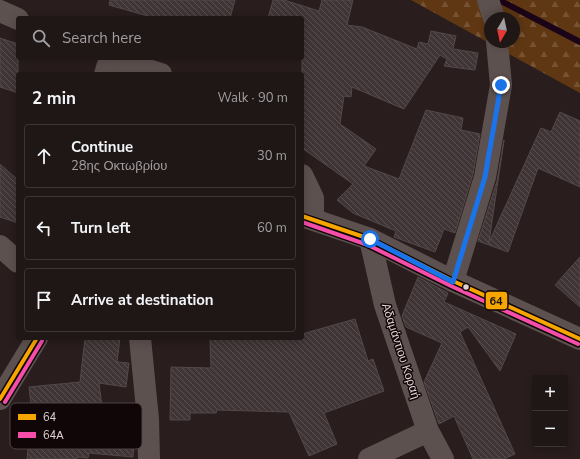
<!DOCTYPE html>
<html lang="en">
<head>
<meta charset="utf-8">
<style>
	body { margin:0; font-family:"Nunito Sans",sans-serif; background:#271f1f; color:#f1f3f6 }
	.controls { position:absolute; right:12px; bottom:12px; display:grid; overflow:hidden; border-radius:4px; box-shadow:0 2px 10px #0003 }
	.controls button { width:36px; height:36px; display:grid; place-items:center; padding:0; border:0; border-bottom:1px solid #3c3535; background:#1f1616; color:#f1f3f6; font:20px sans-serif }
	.compass { position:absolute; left:484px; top:12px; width:36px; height:36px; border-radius:50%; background:#1f1616; box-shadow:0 2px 10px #0003; rotate:189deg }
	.stop { position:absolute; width:12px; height:12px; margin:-9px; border:3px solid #1a73e8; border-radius:50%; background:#fff }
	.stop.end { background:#1a73e8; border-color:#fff; box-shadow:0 1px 4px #0008 }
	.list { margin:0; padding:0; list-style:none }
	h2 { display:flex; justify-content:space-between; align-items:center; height:52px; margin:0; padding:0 16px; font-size:17px }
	h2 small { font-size:13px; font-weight:400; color:#a19fa1 }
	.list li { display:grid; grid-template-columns:26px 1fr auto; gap:12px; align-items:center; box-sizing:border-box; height:64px; margin:0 8px 8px; padding:0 8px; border:1px solid #3c3535; border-radius:4px }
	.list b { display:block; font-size:15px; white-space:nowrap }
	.list p { margin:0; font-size:13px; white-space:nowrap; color:#a19fa1 }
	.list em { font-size:13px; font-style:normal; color:#a19fa1 }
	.icon { flex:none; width:22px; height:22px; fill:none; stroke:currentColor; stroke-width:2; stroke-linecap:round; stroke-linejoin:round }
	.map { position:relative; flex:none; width:580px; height:459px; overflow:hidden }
	.search { position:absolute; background:#1f1616; box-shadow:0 2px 10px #0003; left:16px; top:16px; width:288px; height:44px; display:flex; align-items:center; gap:10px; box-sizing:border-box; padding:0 14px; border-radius:4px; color:#a19fa1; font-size:15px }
	.panel { position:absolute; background:#1f1616; box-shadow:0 2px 10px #0003; left:16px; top:72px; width:288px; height:268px; border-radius:4px }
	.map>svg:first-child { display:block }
	.forest { fill:url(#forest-firs); fill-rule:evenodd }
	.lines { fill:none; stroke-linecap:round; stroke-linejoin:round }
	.stream { stroke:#1b0318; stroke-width:6 }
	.building { fill:url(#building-back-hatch); stroke:#53484a }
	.minor { stroke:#5d514f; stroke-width:22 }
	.tertiary { stroke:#5d514f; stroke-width:22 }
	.bus-1-casing { stroke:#100607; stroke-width:7 }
	.bus-2-casing { stroke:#100607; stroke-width:7 }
	.bus-1 { stroke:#f7a600; stroke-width:4 }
	.bus-2 { stroke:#f54da8; stroke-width:4 }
	.route { stroke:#1a73e8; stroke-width:5 }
	.bus-dot { fill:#e1d0d1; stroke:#100607; stroke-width:1.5 }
	.labels { text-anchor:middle; stroke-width:3; stroke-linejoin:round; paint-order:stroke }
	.street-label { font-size:12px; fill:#e1d0d1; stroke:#100607 }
	.key { fill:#100607; stroke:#4f4344; stroke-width:1 }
	.key-label { font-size:11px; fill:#e1d0d1 }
	.line-badge { stroke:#100607; stroke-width:1.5 }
	.pale-badge-label { font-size:11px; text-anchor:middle; font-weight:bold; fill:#111 }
</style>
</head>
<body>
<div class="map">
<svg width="580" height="459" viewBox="0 0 580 459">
	<defs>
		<pattern id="forest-firs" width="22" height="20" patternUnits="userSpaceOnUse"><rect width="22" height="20" fill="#5f3713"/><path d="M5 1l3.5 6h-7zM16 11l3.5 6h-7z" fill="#765334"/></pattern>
		<pattern id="building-back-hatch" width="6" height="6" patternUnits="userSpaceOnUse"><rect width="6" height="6" fill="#3f3436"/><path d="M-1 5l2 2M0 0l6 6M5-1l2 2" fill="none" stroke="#5a5052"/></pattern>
	</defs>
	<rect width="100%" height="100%" fill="#291d1d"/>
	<!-- forest -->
	<path class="forest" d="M411,0H580V93ZM490,18H514V42H490Z"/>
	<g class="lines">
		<!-- stream -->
		<path class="stream" d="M499,0L580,42"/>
	</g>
	<!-- building -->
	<path class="building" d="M110,0H235L230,18H155L109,5Z
		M273,0H284L319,11L322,0H353L347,25L362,27L417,49L419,42L428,44L431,31L456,36L453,49L478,53L475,70L444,66L447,59L440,55L404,109L352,87L351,97L344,96L340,124L376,149L364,166L399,179L426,110L463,118L461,130L480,134L473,174L455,233L444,229L435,252L394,237L396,231L353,213L337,200L353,184L302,148V18H268Z
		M0,38L18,44V93L0,87Z
		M560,112L580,121V187L538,168L508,252L478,241L497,181L504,140L489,242L541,128L551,132Z
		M0,164L18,180V223L0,217Z
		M580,257V307L555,285Z
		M418,277L448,293L444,302L516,334L500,371L468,327L460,332L515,454L504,459H473L454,416L439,424L424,382L442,343L406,327L402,316Z
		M355,319L368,361L373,359L384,391L324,413L337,444L309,456L289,412L217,410L216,413H190V420H170L171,367L211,368L210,338H302V334Z
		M85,338H120L117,362L129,363L126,387L99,383L105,431L135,434L133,457L89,453L88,458L77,457V459H27L30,430L34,431L29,387L80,382Z"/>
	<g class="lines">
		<!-- minor -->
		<path class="minor" d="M488,0L494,18
			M105,74L110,58
			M370,239L385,305L428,431L443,459
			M0,246L18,262
			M453,281L485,177L501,85L497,42
			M140,338L148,419L149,459
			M369,459L428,431"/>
		<!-- tertiary -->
		<path class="tertiary" d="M0,11L18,19
			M110,58L161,74
			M302,175L313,198V218
			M302,216L370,239L453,281L580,339
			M0,399L37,338"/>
		<!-- bus-1 casing -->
		<g class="bus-1-casing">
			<path id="bus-1" d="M302,216L370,239L453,281L580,339
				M0,399L37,338"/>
		</g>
		<!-- bus-2 casing -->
		<g class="bus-2-casing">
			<path id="bus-2" d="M302,222L368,245L451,286L578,344
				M5,402L42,341"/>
		</g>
		<!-- bus-1 -->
		<use href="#bus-1" class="bus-1"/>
		<!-- bus-2 -->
		<use href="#bus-2" class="bus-2"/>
	</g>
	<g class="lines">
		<!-- route -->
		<path class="route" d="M370,239L453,282L485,177L501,85"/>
	</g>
	<!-- markers -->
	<circle class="bus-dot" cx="466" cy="287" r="3.5"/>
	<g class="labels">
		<!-- street labels -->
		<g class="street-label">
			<text transform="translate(401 351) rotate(72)" y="4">Αδαμάντιου Κοραή</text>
		</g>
	</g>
	<!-- legend -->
	<rect x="10" y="403" width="132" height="46" rx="6" class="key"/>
	<rect x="18" y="414" width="18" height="6" fill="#f7a600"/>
	<rect x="18" y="432" width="18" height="6" fill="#f54da8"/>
	<g class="key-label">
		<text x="43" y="421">64</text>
		<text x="43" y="439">64Α</text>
	</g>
	<rect class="line-badge" x="485" y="291" width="23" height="19" rx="4" fill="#f7a600"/>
	<g class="pale-badge-label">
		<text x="496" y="305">64</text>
	</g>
</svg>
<div class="controls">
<button>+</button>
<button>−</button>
</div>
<svg class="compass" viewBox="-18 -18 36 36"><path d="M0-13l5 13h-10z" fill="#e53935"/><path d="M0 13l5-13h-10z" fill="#a19fa1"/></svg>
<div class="stop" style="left:370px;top:239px"></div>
<div class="stop end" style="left:501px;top:85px"></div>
<div class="search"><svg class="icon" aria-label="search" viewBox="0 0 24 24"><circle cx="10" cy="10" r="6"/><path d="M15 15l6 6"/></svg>Search here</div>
<section class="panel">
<h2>2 min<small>Walk · 90 m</small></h2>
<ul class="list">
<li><svg class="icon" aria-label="ahead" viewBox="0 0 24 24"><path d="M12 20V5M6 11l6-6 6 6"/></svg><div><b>Continue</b><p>28ης Οκτωβρίου</p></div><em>30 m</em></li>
<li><svg class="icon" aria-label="left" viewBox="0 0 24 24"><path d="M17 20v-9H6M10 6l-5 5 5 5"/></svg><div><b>Turn left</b></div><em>60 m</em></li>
<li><svg class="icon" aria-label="arrive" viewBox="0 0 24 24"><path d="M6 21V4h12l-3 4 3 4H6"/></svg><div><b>Arrive at destination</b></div></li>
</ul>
</section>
</div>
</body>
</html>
